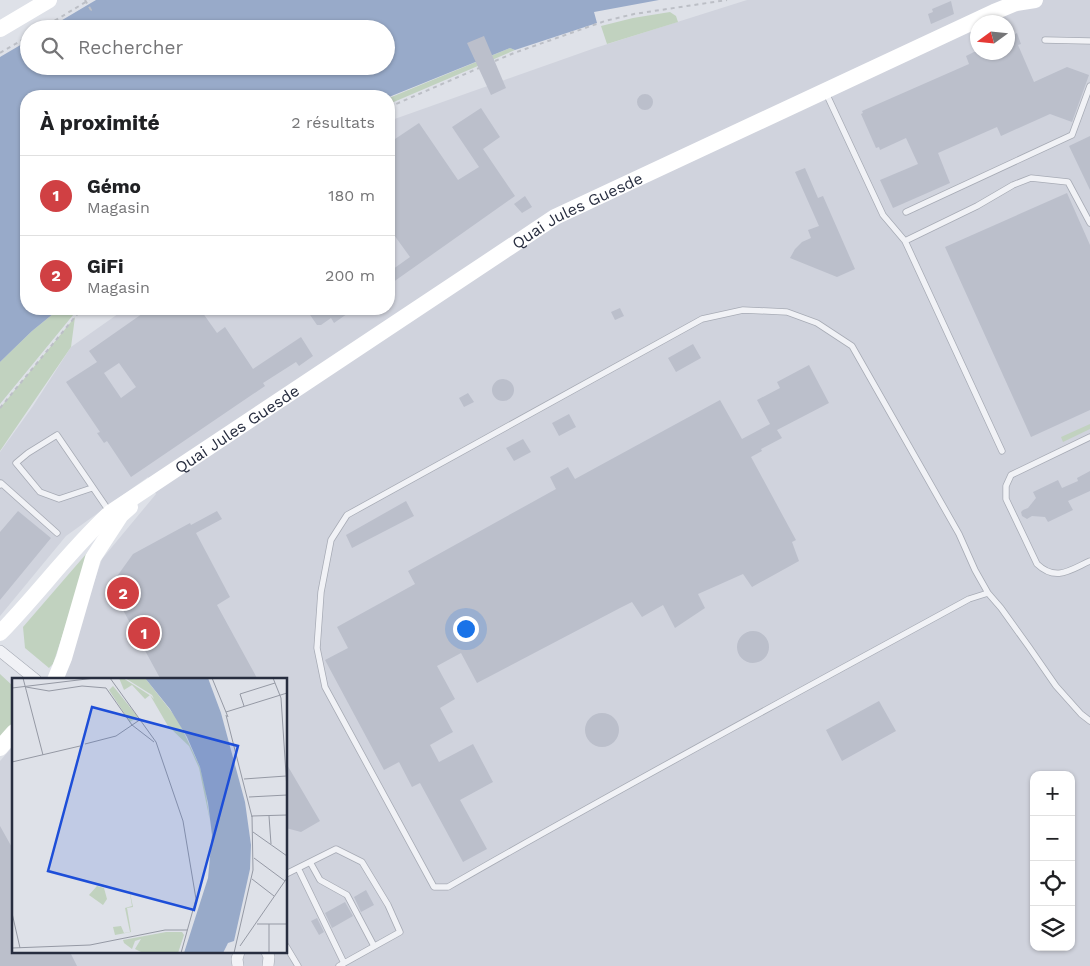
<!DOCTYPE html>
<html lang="fr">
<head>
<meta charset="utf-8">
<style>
	body { margin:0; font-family:"Work Sans",sans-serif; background:#f6f6f6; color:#202124 }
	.controls { position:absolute; right:15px; bottom:15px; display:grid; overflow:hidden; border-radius:10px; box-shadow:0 1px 4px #0004 }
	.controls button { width:45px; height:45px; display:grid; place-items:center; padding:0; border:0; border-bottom:1px solid #e0e0e0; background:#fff; color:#202124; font:25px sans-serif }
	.compass { position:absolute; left:970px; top:15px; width:45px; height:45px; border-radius:50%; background:#fff; box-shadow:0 1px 4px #0004; rotate:255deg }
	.you { position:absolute; left:465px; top:628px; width:18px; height:18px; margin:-12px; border:4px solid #fff; border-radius:50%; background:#1a73e8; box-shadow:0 0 0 8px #1a73e833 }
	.badge { display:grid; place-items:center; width:32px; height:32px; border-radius:50%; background:#d04043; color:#fff; font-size:16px; font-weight:700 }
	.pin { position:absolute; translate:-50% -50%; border:2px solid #fff; box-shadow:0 1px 5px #0006 }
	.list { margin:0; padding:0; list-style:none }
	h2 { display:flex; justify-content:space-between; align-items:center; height:65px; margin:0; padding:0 20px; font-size:21px }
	h2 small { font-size:16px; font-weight:400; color:#757577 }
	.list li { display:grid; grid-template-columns:32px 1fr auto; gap:15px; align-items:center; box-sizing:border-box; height:80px; padding:0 20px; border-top:1px solid #e0e0e0 }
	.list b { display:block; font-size:19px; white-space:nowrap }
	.list p { margin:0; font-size:16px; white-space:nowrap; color:#757577 }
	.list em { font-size:16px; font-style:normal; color:#757577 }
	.icon { flex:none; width:28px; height:28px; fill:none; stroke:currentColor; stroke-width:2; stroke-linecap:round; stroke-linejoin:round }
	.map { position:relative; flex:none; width:1090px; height:966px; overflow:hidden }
	.search { position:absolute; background:#fff; box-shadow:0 1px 4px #0004; left:20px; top:20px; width:375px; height:55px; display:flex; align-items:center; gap:12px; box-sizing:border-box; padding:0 18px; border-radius:28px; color:#757577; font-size:19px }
	.panel { position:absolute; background:#fff; box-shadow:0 1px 4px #0004; left:20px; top:90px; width:375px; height:225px; border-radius:20px }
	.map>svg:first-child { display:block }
	.built { fill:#d0d3dd; fill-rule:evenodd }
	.green { fill:#c1d2bf }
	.water { fill:#98aac9 }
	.building { fill:#bbbfcb; fill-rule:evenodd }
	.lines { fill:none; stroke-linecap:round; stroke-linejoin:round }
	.service-casing { stroke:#a7abb5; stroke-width:7 }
	.minor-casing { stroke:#a7abb5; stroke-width:12 }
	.path { stroke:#bcbfc6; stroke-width:2; stroke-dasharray:4 4; stroke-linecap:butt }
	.service { stroke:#f1f2f6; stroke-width:5.5 }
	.minor { stroke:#f1f2f6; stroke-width:11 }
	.secondary { stroke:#fff; stroke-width:16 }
	.path-bridge { stroke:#bcbfc6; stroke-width:2; stroke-dasharray:4 4; stroke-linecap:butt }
	.labels { text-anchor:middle; stroke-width:5; stroke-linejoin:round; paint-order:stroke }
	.street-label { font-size:16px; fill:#272d3f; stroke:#eef0f6 }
	.inset-road { fill:none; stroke:#9599a4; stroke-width:1 }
	.view { fill:#1d4ed8; fill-opacity:0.15; stroke:#1d4ed8; stroke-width:2.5 }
	.inset-edge { fill:none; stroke:#272d3f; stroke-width:2.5 }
</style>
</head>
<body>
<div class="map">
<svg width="1090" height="966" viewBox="0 0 1090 966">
	<rect width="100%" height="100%" fill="#dee1e8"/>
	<!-- built -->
	<path class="built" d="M747,0H1090V966H0V761L14,745V952H286V680H60L102,559L156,494L148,477L66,536L0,616V452L33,406L71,347L125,309H389V121L595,48ZM978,22H1008V52H978ZM1034,775H1071V947H1034Z"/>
	<!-- green -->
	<path class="green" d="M670,12L676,16L678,22L607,44L601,26L633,18Z
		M510,48L515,50L389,104V98Z
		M59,309H78L0,404V362L32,331Z
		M75,317L71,347L0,451V408Z
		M1090,424V429L1063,442L1061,437Z
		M90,552L53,664L49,668L25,648L23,627L87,553Z
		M0,674L14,687V727L0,743Z"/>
	<!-- water -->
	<path class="water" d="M96,0H659L594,12L597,23L515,50L510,48L389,97V96H26V309H59L32,331L0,362V57L29,40V66H386V29H47Z"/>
	<!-- building -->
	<path class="building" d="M951,1L954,14L931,24L928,14L933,12L932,9Z
		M1017,33L1021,44L1018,45L1034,82L1067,67L1089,75L1072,122L1050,114L1001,136L997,127L938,153L950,183L893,208L880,180L918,164L906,138L880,150L879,147L876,148L861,114L863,113L862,111L969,64L966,56L974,52H1008V38Z
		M484,36L506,88L491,95L467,43Z
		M637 102a8 8 0 1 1 16 0a8 8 0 1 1-16 0Z
		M481,108L500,137L483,149L515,196L389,285V272L410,257L389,228V155L394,152L389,143L419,123L458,180L479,167L452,127Z
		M1090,136V190L1069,146Z
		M805,168L818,198L823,196L855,269L837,277L790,258L795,249L802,242L811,238L808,230L819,226L795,172Z
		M1067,193L1090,245V410L1031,437L945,247Z
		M525,196L532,207L522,213L514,204Z
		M620,308L624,316L615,320L611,312Z
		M149,309H200L217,333L225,327L253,369L301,337L313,356L299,366L296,362L263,383L265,386L131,477L107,441L104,443L97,433L100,432L66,382L97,362L89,351ZM119,363L136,387L121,398L104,373Z
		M306,309H354L334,323L331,318L321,325H317Z
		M693,344L701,358L676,372L668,358Z
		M809,365L829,403L777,430L782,438L761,449L762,451L751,457L796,540L792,542L799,561L752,587L743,574L698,594L705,608L675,628L663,605L642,617L632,602L620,608L477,683L461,653L437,666L455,699L440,708L453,732L430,745L439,762L473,744L493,782L460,800L487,849L463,862L420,783L412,787L399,762L384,770L325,660L348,648L337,627L415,584L408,571L556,489L550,477L568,467L575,479L720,400L742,439L770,424L757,400L780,388L777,382Z
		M492 390a11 11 0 1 1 22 0a11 11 0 1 1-22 0Z
		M468,393L474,402L464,407L459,398Z
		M569,414L576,427L559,436L552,423Z
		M523,439L531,452L514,461L506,448Z
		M1090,471V491L1068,501L1073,510L1048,522L1045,517L1032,516L1027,519L1022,516L1021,512L1023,510L1028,508L1036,498L1033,492L1058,480L1062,488L1078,481L1077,478Z
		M406,501L414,516L352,548L346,535Z
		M18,511L51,538L0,600V532Z
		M217,511L222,519L196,533L230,597L217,605L258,680H161L110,586L133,554L190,523L191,525Z
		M737 647a16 16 0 1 1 32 0a16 16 0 1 1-32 0Z
		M879,701L896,731L842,761L826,730Z
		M585 730a17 17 0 1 1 34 0a17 17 0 1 1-34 0Z
		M286,763L320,821L301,832L286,828Z
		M0,826L14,851V952H70L77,966H0Z
		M366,890L374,905L361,912L354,897Z
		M345,902L353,916L332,928L325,913Z
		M317,918L324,932L319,935L311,921Z"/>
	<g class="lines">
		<!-- service casing -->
		<g class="service-casing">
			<path id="service" d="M1045,40L1090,41
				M826,93L883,215L905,241L1002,451
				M906,212L1072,135L1090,86
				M905,241L977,206L1013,185L1031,178L1068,182L1090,223
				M1090,437L1011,475L1006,486V499L1037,564C1056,582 1070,570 1090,561
				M0,485L1,483L57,533
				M92,488L59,499L40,492L16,463L28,453L57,435L109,511
				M988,593L969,599C795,694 620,788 448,887H434L325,687L317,648L321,592L331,540L347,515L702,319L743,310L787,312L817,323L852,346L959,534L975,570L988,593L1001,608L1029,647L1056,686L1081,714L1090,721
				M310,862L320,880L347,895L374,946
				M298,868L344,963
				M286,874L336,849L362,862L388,905L400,932L339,966
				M286,946L298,966"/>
		</g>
		<!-- minor casing -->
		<g class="minor-casing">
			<path id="minor" d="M0,651L36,680
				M267,952L269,957L268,966
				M238,966L237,959L239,952"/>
		</g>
		<!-- path -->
		<path class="path" d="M41,29L89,0
			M0,53L29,36
			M495,61L514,53L605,21L634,14L727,0
			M389,107L479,68
			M0,408L75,317L81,309"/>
		<!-- service -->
		<use href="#service" class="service"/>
		<!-- minor -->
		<use href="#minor" class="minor"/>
		<!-- secondary -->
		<g class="secondary">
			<path d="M0,29L49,0"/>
			<path id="s1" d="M0,633C38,594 70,550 110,513L555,217L994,12L1016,3L1035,0"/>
			<path d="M55,680L64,658L93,558L121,515L130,507"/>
			<path d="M0,748L14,732"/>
		</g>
		<!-- path-bridge -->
		<path class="path-bridge" d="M85,0L91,10L88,12"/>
	</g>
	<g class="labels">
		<!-- street labels -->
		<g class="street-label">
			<text dy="6" stroke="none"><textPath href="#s1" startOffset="720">Quai Jules Guesde</textPath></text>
			<text dy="6" stroke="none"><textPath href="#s1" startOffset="315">Quai Jules Guesde</textPath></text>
		</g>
	</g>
	<!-- overview -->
	<g transform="translate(12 678)">
		<rect width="275" height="275" fill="#dee1e8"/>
		<path d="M107,0H111L139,18L142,21L140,17L113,0H133L166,42L188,89L193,109L198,143L187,90L177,68L156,48L138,17L133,21L120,7L112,12ZM101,8L126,39L118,44L97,12ZM85,208L92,210L95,221L91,227L77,217ZM117,210L121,229L115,230L119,254L103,257L101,249L109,248L112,255L118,254L113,230L120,228ZM154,254H170L172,257L166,275H131L123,271L129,261L123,263L120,271L112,265L111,262Z" fill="#c1d2bf"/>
		<path d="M133,0H196L209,35L233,124L239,167L238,191L222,263L216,265L211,275H172L196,200L200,157L196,125L188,89L175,59L158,31Z" fill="#98aac9"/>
		<path class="inset-road" d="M11,0L31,77M98,0L144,64L171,143L184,221L169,275M200,0L216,39M261,0L269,20L275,111M14,9L37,13L70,8L94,10M0,10L83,0M94,10L120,47L142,64M232,28L228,16L263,5M214,34L275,15M214,37L240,139M73,66L104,58L129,41M0,84L68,68M232,101L274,98M237,119L275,117M240,138L275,137M257,138L259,166M241,154L275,178M242,180L273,203M240,201L262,218M0,235L8,270M245,246H275M228,268L275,200M0,270L78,267L153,252H175M222,275L241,192L240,138M257,275V246"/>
		<path class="view" d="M80,29L226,68L182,232L36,193Z"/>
		<rect width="275" height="275" class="inset-edge"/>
	</g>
</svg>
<div class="controls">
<button>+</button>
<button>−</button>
<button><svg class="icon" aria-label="locate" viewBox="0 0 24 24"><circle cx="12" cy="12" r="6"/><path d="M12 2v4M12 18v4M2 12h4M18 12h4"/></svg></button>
<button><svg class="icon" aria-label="layers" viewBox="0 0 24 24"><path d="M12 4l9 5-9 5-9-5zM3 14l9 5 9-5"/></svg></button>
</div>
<svg class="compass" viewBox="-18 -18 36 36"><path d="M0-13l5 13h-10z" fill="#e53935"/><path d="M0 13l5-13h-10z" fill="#757577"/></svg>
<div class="you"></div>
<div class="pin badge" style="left:144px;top:633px">1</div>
<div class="pin badge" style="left:123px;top:593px">2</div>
<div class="search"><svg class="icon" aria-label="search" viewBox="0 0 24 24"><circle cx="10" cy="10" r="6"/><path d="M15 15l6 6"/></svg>Rechercher</div>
<section class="panel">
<h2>À proximité<small>2 résultats</small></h2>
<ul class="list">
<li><span class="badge">1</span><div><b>Gémo</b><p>Magasin</p></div><em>180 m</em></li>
<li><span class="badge">2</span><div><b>GiFi</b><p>Magasin</p></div><em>200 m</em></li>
</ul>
</section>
</div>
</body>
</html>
